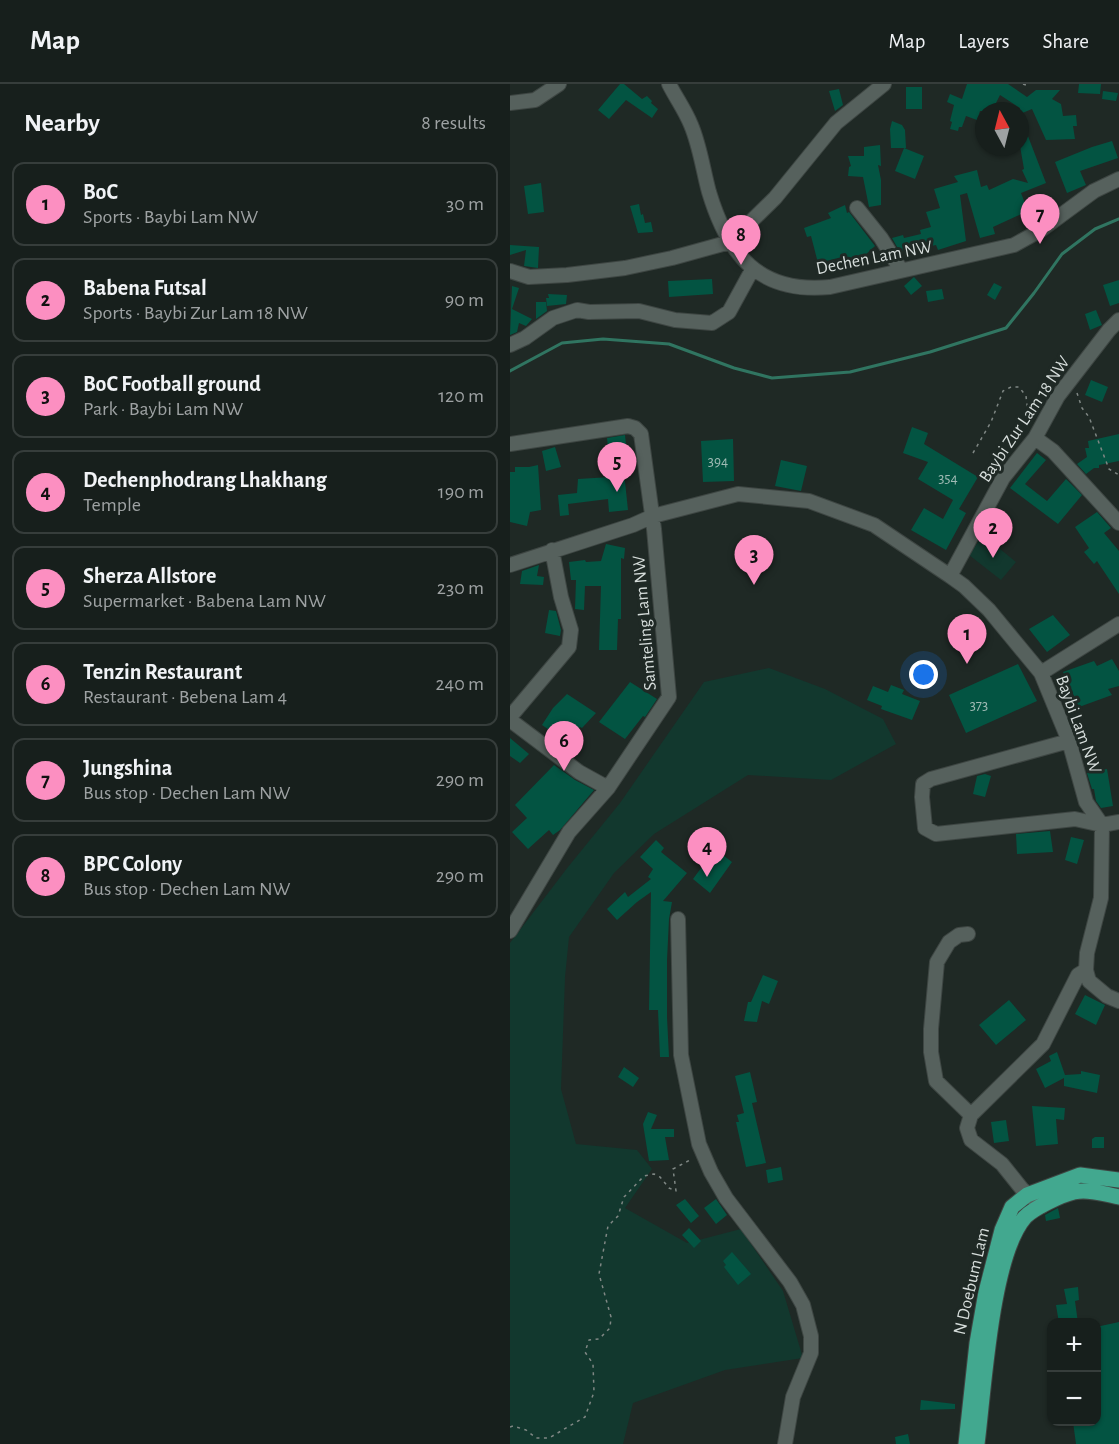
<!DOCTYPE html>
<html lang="en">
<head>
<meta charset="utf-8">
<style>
	body { margin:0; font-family:"Alegreya Sans",sans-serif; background:#242c29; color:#f1f3f6 }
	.controls { position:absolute; right:18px; bottom:18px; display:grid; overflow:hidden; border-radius:12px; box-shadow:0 2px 4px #0004 }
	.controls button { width:54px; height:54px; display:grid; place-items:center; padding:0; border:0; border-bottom:2px solid #363d3b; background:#171f1c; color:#f1f3f6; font:30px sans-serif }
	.compass { position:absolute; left:465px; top:18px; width:54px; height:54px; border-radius:50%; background:#171f1c; box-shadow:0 2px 4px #0004; rotate:353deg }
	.you { position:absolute; left:414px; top:591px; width:21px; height:21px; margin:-15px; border:4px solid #fff; border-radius:50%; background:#1a73e8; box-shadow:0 0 0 9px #1a73e833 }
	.badge { display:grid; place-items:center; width:39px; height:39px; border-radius:50%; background:#fc8fc1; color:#111; font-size:20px; font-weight:700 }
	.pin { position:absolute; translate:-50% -50px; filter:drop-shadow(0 2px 3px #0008) }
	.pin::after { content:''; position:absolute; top:32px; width:21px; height:18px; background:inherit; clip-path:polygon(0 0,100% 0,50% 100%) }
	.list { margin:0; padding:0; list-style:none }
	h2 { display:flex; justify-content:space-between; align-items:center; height:78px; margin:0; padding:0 24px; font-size:26px }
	h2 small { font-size:20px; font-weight:400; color:#9ea2a3 }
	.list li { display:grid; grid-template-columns:39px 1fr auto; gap:18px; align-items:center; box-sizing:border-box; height:84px; margin:0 12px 12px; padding:0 12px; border:2px solid #363d3b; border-radius:12px }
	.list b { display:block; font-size:22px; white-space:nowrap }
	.list p { margin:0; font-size:20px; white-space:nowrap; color:#9ea2a3 }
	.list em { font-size:20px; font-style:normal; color:#9ea2a3 }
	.map { position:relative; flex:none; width:609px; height:1360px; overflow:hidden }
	header { display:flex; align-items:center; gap:36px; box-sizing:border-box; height:84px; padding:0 30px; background:#171f1c; border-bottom:2px solid #363d3b }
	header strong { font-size:28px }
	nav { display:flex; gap:33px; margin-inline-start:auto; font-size:21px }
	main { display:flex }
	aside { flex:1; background:#171f1c }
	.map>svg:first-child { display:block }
	.green { fill:#12382e }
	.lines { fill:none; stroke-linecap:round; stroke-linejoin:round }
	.stream { stroke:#307561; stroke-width:3 }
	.building { fill:#035442 }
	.minor-casing { stroke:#3e4643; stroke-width:16 }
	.major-casing { stroke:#3e4643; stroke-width:17 }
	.path { stroke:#7f8784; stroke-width:1.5; stroke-dasharray:3 4.5; stroke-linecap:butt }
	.minor { stroke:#56615d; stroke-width:14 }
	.major { stroke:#42a88f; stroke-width:15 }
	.labels { text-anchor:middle; stroke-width:6; stroke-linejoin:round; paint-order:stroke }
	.number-label { font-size:15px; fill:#a1bbb5 }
	.street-label { font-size:18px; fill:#d6dddb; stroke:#1f2925 }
</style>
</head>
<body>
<header>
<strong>Map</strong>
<nav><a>Map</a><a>Layers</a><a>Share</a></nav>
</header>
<main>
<aside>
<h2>Nearby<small>8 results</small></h2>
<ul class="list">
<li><span class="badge">1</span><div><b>BoC</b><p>Sports · Baybi Lam NW</p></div><em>30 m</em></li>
<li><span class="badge">2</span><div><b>Babena Futsal</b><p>Sports · Baybi Zur Lam 18 NW</p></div><em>90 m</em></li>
<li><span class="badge">3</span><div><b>BoC Football ground</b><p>Park · Baybi Lam NW</p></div><em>120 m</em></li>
<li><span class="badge">4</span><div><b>Dechenphodrang Lhakhang</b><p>Temple</p></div><em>190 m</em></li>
<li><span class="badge">5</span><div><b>Sherza Allstore</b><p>Supermarket · Babena Lam NW</p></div><em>230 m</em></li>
<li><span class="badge">6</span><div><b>Tenzin Restaurant</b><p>Restaurant · Bebena Lam 4</p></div><em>240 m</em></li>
<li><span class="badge">7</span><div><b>Jungshina</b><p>Bus stop · Dechen Lam NW</p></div><em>290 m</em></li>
<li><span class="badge">8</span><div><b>BPC Colony</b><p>Bus stop · Dechen Lam NW</p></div><em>290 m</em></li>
</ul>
</aside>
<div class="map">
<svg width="609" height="1360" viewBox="0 0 609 1360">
	<rect width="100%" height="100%" fill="#1f2925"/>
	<!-- green -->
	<path class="green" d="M473,451L506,478L491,496L459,471Z
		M259,584L315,605L373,635L386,660L321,696L238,691L144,750L104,789L59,853L55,893L51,1005L66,1060L127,1066L142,1085L115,1124L177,1159L231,1145L273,1207L293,1274L215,1286L123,1319L113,1360H0V859L58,783L110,719L194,598Z"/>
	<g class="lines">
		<!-- stream -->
		<path class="stream" d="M0,287L52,259L93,255L159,260L224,284L262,294L340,288L420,268L496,244L524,209L552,170L585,145L609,135"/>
	</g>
	<!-- building -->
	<path class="building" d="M110,0H114L132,15L137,12L142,17L141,19L148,25L142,34L116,16L99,35L88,26Z
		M457,0H498L517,13L526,6H550L542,15L551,20L553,32L566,31L567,42H563L565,55L536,56L522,25L510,30V24L490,11L482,27H470L467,36L456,32L452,43H449L448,47L440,45L442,38L440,37L444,21L437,18L440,10L452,15Z
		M569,0H591L590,10L568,9Z
		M396,3H412V25H396Z
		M329,5L333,21L325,27L319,7Z
		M593,7L608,9L606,17L592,15Z
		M511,34L536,99L511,109L518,127L483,143L485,150L470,154L457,109L450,111L456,157L428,166L426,161L390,168L382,154L393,151L394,154L411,150L410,146L421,143L416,128L430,124L424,105L448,98L444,92L467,86L471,103L477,101L479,106L503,95L518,99L512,86L514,85L510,62Z
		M382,37L392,41L395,46L396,64H381L380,45Z
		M602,57L608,74L570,87L576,101L557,109L545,78L582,63Z
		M370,61L371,82L368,81L371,96V121L359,123L353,93L338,92L339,83L341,82L338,72H354V63Z
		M394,64L414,72L405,95L385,87Z
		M31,99L34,128L18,130L14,102Z
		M129,120L131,131L133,130L135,139L141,138L143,148L128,149L120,122Z
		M335,121L337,129L339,128L365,162L354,172L356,182L339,186L336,172L308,179L301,152L297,153L294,144L321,134L318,129Z
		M0,161L29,163L28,184L14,182L16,166L0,171Z
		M404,193L412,202L401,211L394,202Z
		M202,195L203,210L159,213L158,197Z
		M609,196V219L600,222L593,201Z
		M484,199L492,203L485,216L477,211Z
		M2,202L9,204L2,225L22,235L16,242L9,239L7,248L0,251Z
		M432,205L434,215L418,218L416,207Z
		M38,210L57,211L56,220L37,222L36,214H39Z
		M26,218H36L37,227L26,235Z
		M586,226L592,241L580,246L575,230Z
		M581,296L598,303L592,318L575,311Z
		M402,343L418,349L414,360L468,393L449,425L456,429L436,466L401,446L414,424L433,435L443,416L408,395L418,378L393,369Z
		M609,350V377L589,381V384H584L576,390L567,380L577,373L575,364H579L578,357Z
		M115,351L118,379H113L118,426L99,428L98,415L58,420L59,431L50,432L48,411L67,409L68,395L101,393L97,354Z
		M223,355L224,397L193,398L191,357Z
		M45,363L51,383L36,387L32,367Z
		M527,369L536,376L515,400L537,417L556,395L572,411L548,440L500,404Z
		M271,376L297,382L291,407L265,402Z
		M28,381L31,426L20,428L17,442L0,438V388H5V383H19Z
		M587,428L601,444L594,449L609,467V510L587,477L584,480L574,468L579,464L565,443Z
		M96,460L115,464L114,475L111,474V535H108L107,566H89L91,502H75L74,526L65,525L66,496H61L59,478L75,476L76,478L91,477Z
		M29,481L27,492L34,493L33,501L10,500L12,487Z
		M39,526L46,527L51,546L50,552L35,549Z
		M543,531L560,551L537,568L519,545Z
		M602,575L609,587V602L598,605L602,611L569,623L553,588L584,577L587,582Z
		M508,580L527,617L456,649L439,611Z
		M120,598L147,615L135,633L133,632L115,655L89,638Z
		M381,601L394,606L392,610L410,617L402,636L371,625L372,622L357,616L363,602L378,608Z
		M57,610L86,629L72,644L70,643L58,659L32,641L43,624Z
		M0,654L19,670L10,679L0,672Z
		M44,681L65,696L84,706L50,746L43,751L39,746L18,765L2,748L17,734L5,721Z
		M597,685L603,722L591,724L586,717L584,705H582L577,689Z
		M475,690L481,692L475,713L463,710L467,692Z
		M540,747L543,768L507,770L506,750Z
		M561,753L574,756L567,780L555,776Z
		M146,756L154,764L151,768L177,789L153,817L162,818L159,835L157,876V933L159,973H150L148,926H139L141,808L127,818L107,836L97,825L115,808L118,813L141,795L138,793L143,785L130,773Z
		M190,759L201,770L205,765L222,778L200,809L183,795L197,776L185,766Z
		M253,891L268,897L259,920L252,917L247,938L234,937L238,918H241Z
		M575,911L595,921L586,941L565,930Z
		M499,916L516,936L486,961L469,941Z
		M547,968L555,991L571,990V987L590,991L587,1009L554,1002V994L535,1004L526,985L541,977L539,972Z
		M114,983L129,994L123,1003L108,993Z
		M240,988L247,1018L242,1019L256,1079L236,1083L226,1038H229L227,1031L234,1029L225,992Z
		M522,1022L555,1024L554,1036L546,1035L548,1060L526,1062Z
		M138,1028L147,1031L141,1045H164V1053H155L159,1076L139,1077L133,1040Z
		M496,1036L499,1057L484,1059L481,1038Z
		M585,1053H594V1064H582V1055Z
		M271,1083L273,1096L258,1099L256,1086Z
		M175,1115L189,1132L181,1139L166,1121Z
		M206,1115L217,1131L206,1140L194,1124Z
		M548,1124L550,1134L536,1137L535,1131Z
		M179,1144L191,1157L184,1164L172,1151Z
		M222,1168L241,1190L228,1201L214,1183L216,1181L213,1177Z
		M568,1203L569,1216L565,1217L568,1239H549L546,1221L557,1220L554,1205Z
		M609,1238V1360H566L563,1338H588L586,1243Z
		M411,1316L445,1320V1325L410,1326Z
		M398,1350L400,1360H386L385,1353Z"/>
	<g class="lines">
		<!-- minor casing -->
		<g class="minor-casing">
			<path id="minor" d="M159,0C166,14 175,26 181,41C190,62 193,86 199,108C218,171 249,210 320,203L504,161L531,146L584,107L609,95
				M0,19L25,16L49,0
				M347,124L371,154L391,186
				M0,187L19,193L57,191L115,184L162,174L220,158L265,114L326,39L374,0
				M0,261L15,254L43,234L67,226L79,228L129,227L165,236L202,239L219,228L242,186
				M525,354L543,367L609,439
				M0,360L118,342L125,344L131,350L144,445L159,613L98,704L59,748L0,847
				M0,481L123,441L143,432L228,410L299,417L364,441L440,492L454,502L479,526L531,589L559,657L576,718L592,741L591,814L577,869L576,886L579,897L597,912L609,917
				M440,492L493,394L525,354L548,312L599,246L609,236
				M531,589L609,540
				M0,633L59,563L61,546L51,513L42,466
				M0,636L69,688L98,704
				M559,657L421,695L413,700L412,713L415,744L426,750L565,735L592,741L609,738
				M168,835L171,971L189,1060L201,1088L216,1114L280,1198L293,1221L301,1252V1269L283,1313L275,1360
				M458,850L449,851L439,858L427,878L421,945V968L426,997L461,1031
				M532,1122L512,1105L492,1080L461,1056L457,1044L461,1031L533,960L568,891L576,886"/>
		</g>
		<!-- major casing -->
		<g class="major-casing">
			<path id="major" d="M456,1360L467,1259L476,1208L492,1146L502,1123L517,1111L570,1091L609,1096
				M467,1360C474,1306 481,1172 515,1133C524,1124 551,1111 564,1108C578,1105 595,1110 609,1113"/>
		</g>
		<!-- path -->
		<path class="path" d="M513,0L519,2
			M567,309L572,324L579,333L599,385L609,391
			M463,369L481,338L493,307L501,303H509L516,312L519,337
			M0,1343L3,1342L16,1346L26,1354H39L75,1333L84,1308L83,1280L75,1268L79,1256L89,1255L100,1244L101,1233L89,1190L98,1142L108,1132L114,1113L134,1092L144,1090L150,1093L159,1104L166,1107L163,1085L182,1075"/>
		<!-- minor -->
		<use href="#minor" class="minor"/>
		<!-- major -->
		<use href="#major" class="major"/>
	</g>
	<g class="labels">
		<!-- number labels -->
		<g class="number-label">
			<text x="208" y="382">394</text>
			<text x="438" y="399">354</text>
			<text x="469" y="626">373</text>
		</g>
		<!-- street labels -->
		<g class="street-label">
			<text transform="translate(364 173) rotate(-11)" y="6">Dechen Lam NW</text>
			<text transform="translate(514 335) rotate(-56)" y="6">Baybi Zur Lam 18 NW</text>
			<text transform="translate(134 539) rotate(-95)" y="6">Samteling Lam NW</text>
			<text transform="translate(569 640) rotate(70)" y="6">Baybi Lam NW</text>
			<text transform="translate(461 1197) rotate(-77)" y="6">N Doebum Lam</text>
		</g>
	</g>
</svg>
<div class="controls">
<button>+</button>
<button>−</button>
</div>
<svg class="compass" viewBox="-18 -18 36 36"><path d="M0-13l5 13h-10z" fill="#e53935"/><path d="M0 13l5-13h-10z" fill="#9ea2a3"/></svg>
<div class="you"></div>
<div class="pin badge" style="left:457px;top:580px">1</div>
<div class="pin badge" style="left:483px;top:474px">2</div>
<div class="pin badge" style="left:244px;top:501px">3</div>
<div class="pin badge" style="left:197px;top:793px">4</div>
<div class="pin badge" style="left:107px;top:408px">5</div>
<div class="pin badge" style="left:54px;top:687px">6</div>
<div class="pin badge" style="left:530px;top:160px">7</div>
<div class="pin badge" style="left:231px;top:181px">8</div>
</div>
</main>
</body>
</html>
